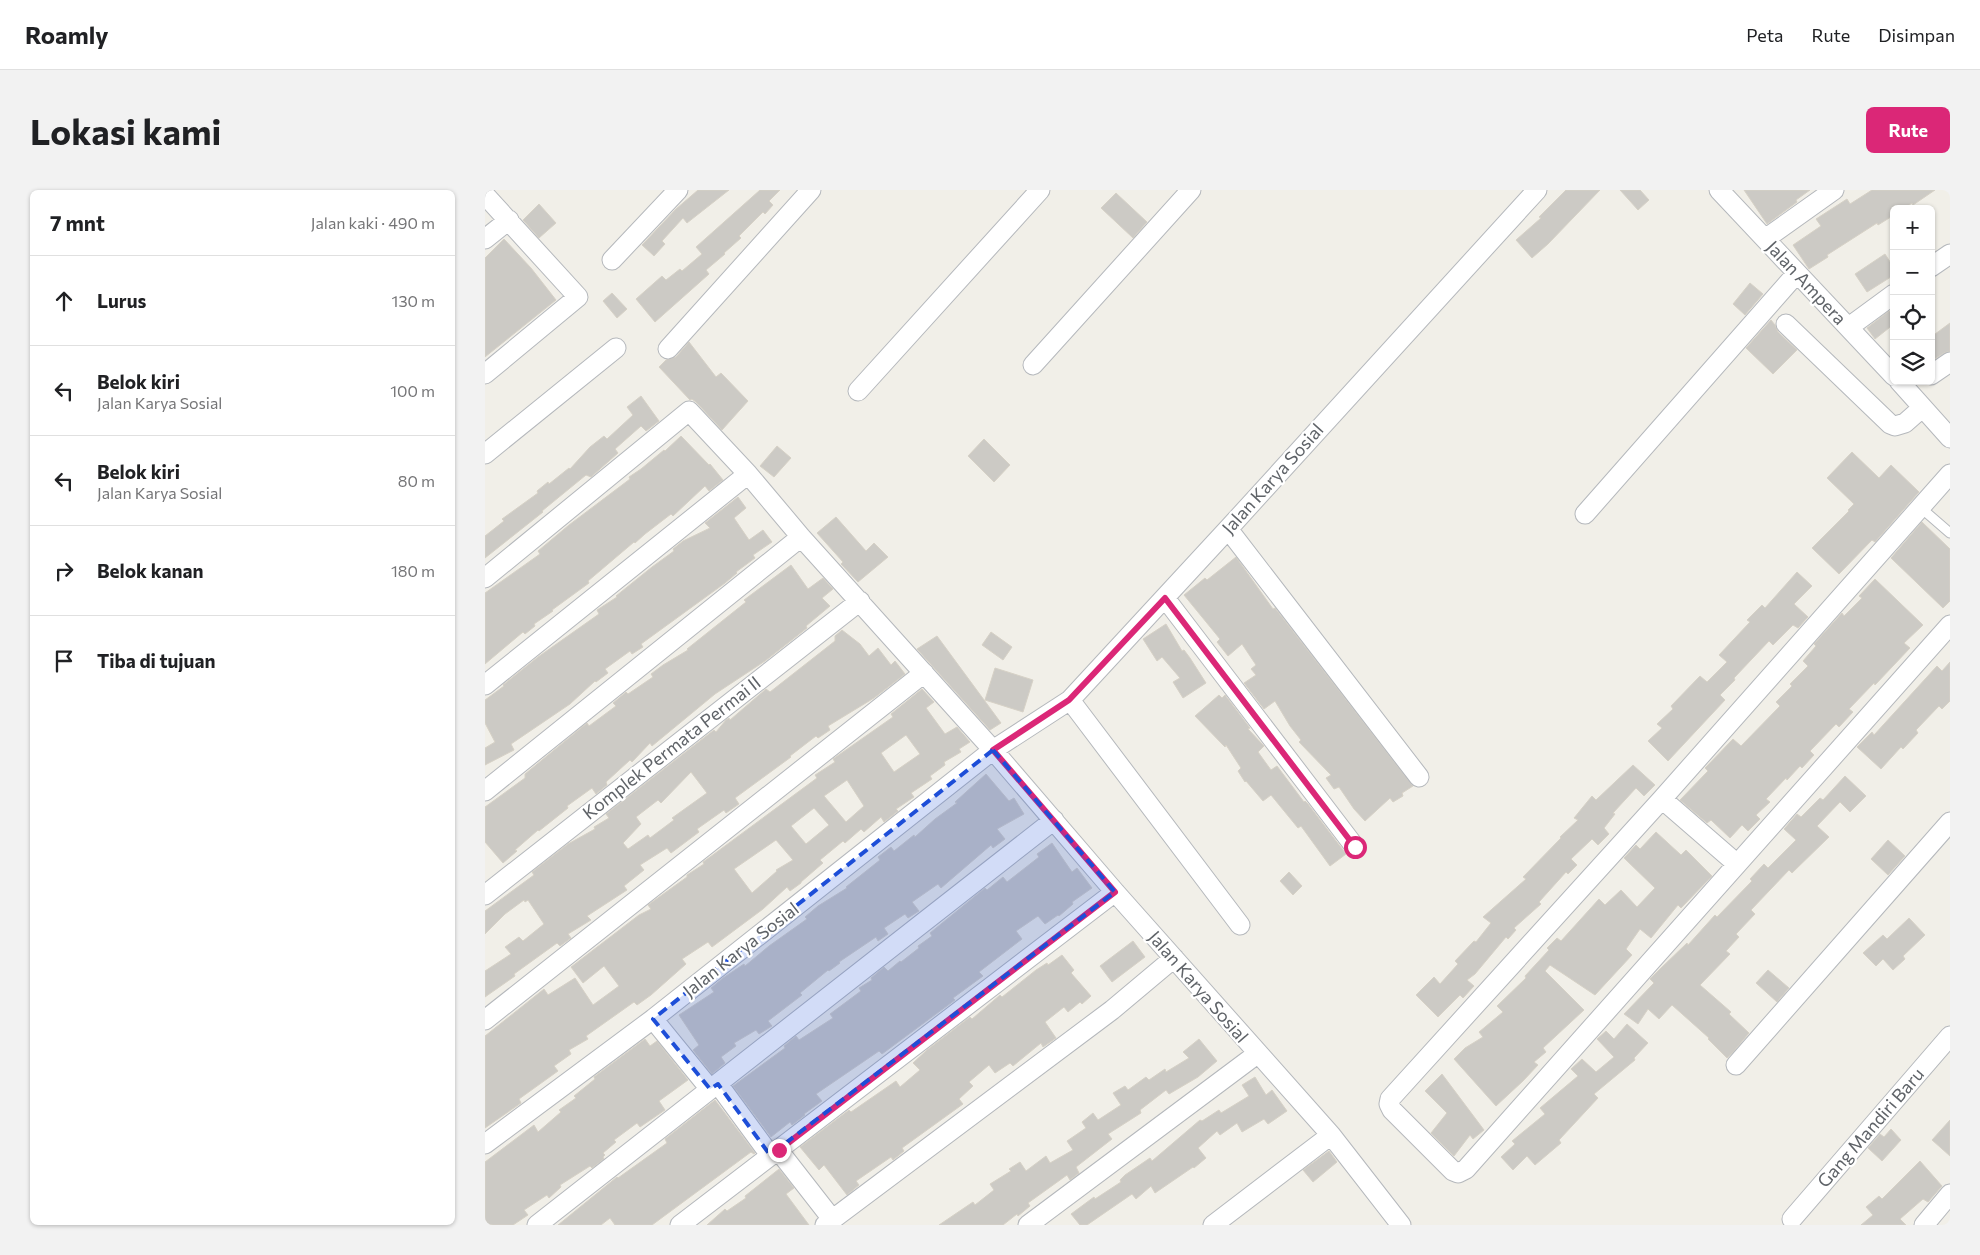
<!DOCTYPE html>
<html lang="id">
<head>
<meta charset="utf-8">
<style>
	body { margin:0; font-family:Commissioner,sans-serif; background:#f2f2f2; color:#202124 }
	.controls { position:absolute; right:15px; top:15px; display:grid; overflow:hidden; border-radius:8px; box-shadow:0 1px 4px #0004 }
	.controls button { width:45px; height:45px; display:grid; place-items:center; padding:0; border:0; border-bottom:1px solid #e0e0e0; background:#fff; color:#202124; font:25px sans-serif }
	.stop { position:absolute; width:15px; height:15px; margin:-11px; border:4px solid #db2777; border-radius:50%; background:#fff }
	.stop.end { background:#db2777; border-color:#fff; box-shadow:0 1px 5px #0008 }
	.list { margin:0; padding:0; list-style:none }
	h2 { display:flex; justify-content:space-between; align-items:center; height:65px; margin:0; padding:0 20px; font-size:21px }
	h2 small { font-size:16px; font-weight:400; color:#757577 }
	.list li { display:grid; grid-template-columns:32px 1fr auto; gap:15px; align-items:center; box-sizing:border-box; height:90px; padding:0 20px; border-top:1px solid #e0e0e0 }
	.list b { display:block; font-size:19px; white-space:nowrap }
	.list p { margin:0; font-size:16px; white-space:nowrap; color:#757577 }
	.list em { font-size:16px; font-style:normal; color:#757577 }
	.icon { flex:none; width:28px; height:28px; fill:none; stroke:currentColor; stroke-width:2; stroke-linecap:round; stroke-linejoin:round }
	.map { position:relative; flex:none; width:1465px; height:1035px; overflow:hidden; border-radius:8px }
	header { display:flex; align-items:center; gap:30px; box-sizing:border-box; height:70px; padding:0 25px; background:#fff; border-bottom:1px solid #e0e0e0 }
	header strong { font-size:24px }
	nav { display:flex; gap:28px; margin-inline-start:auto; font-size:18px }
	.intro { display:flex; align-items:center; justify-content:space-between; box-sizing:border-box; height:120px; padding:0 30px }
	h1 { margin:0; font-size:35px }
	.button { padding:12px 22px; border-radius:8px; background:#db2777; color:#fff; font-size:18px; font-weight:700 }
	main { display:flex; gap:30px; padding:0 30px }
	aside { flex:1; background:#fff; border-radius:8px; box-shadow:0 1px 4px #0004 }
	.map>svg:first-child { display:block }
	.building { fill:#cccac5; stroke:#d6d1c6; fill-rule:evenodd }
	.lines { fill:none; stroke-linecap:round; stroke-linejoin:round }
	.service-casing { stroke:#b5b8bc; stroke-width:11 }
	.minor-casing { stroke:#b5b8bc; stroke-width:21 }
	.service { stroke:#fff; stroke-width:9 }
	.minor { stroke:#fff; stroke-width:19 }
	.route { stroke:#db2777; stroke-width:6 }
	.marked { fill:#1d4ed8; fill-opacity:0.2; stroke:#1d4ed8; stroke-width:4; stroke-dasharray:10 6; stroke-linejoin:round }
	.labels { text-anchor:middle; stroke-width:4.5; stroke-linejoin:round; paint-order:stroke }
	.street-label { font-size:18px; fill:#5f6368; stroke:#fff }
</style>
</head>
<body>
<header>
<strong>Roamly</strong>
<nav><a>Peta</a><a>Rute</a><a>Disimpan</a></nav>
</header>
<div class="intro"><h1>Lokasi kami</h1><a class="button">Rute</a></div>
<main>
<aside>
<h2>7 mnt<small>Jalan kaki · 490 m</small></h2>
<ul class="list">
<li><svg class="icon" aria-label="ahead" viewBox="0 0 24 24"><path d="M12 20V5M6 11l6-6 6 6"/></svg><div><b>Lurus</b></div><em>130 m</em></li>
<li><svg class="icon" aria-label="left" viewBox="0 0 24 24"><path d="M17 20v-9H6M10 6l-5 5 5 5"/></svg><div><b>Belok kiri</b><p>Jalan Karya Sosial</p></div><em>100 m</em></li>
<li><svg class="icon" aria-label="left" viewBox="0 0 24 24"><path d="M17 20v-9H6M10 6l-5 5 5 5"/></svg><div><b>Belok kiri</b><p>Jalan Karya Sosial</p></div><em>80 m</em></li>
<li><svg class="icon" aria-label="right" viewBox="0 0 24 24"><path d="M7 20v-9h11M14 6l5 5-5 5"/></svg><div><b>Belok kanan</b></div><em>180 m</em></li>
<li><svg class="icon" aria-label="arrive" viewBox="0 0 24 24"><path d="M6 21V4h12l-3 4 3 4H6"/></svg><div><b>Tiba di tujuan</b></div></li>
</ul>
</aside>
<div class="map">
<svg width="1465" height="1035" viewBox="0 0 1465 1035">
	<rect width="100%" height="100%" fill="#f1efe8"/>
	<!-- building -->
	<path class="building" d="M213,0H244L202,33L198,28L177,51L180,54L169,66L157,55L191,19Z
		M275,0H295L284,11L288,15L280,24L278,22L254,46L256,48L239,63L240,64L221,80L224,84L170,132L151,109L177,86L181,90L195,79L197,81L217,64L211,57Z
		M1081,0H1115L1063,54L1047,68L1031,50L1056,28L1054,27Z
		M1135,0H1155L1164,10L1153,20Z
		M1259,0H1325L1311,10L1312,12L1282,34Z
		M1387,0H1450L1428,15L1427,13L1418,19H1409V25L1393,35L1392,33L1342,65L1343,67L1324,79L1308,55L1336,36L1331,29L1362,9L1365,14Z
		M631,3L662,32L648,48L616,18Z
		M54,14L71,33L54,48L38,30Z
		M19,49L46,78L71,110L0,167V68Z
		M1400,64L1409,78V85L1382,102L1370,84Z
		M1265,93L1278,104L1260,125L1248,114Z
		M127,103L142,119L132,128L118,111Z
		M1404,121L1409,127V134L1390,149L1382,138Z
		M1286,130L1290,135L1293,142L1312,160L1288,184L1261,158Z
		M1465,133V161L1459,163L1446,171V147Z
		M204,152L231,187L236,183L263,211L237,240L212,213L207,209L205,210L174,177L181,170L191,167Z
		M156,206L174,231L161,241L156,236L130,259L133,263L106,287L101,285L57,321L58,322L0,368V346L19,331L17,329L53,303L52,301L63,292L64,294L84,278L85,279L105,257L119,246L122,249L148,225L142,217Z
		M196,246L224,275L225,274L238,290L224,301L220,296L188,326L186,324L160,344L150,353L149,352L103,391L104,393L67,420L68,421L49,434L50,436L40,444L38,442L0,474V403L55,364L53,361L84,335L145,289L144,287L156,279L179,260L180,261Z
		M499,249L525,275L509,292L483,266Z
		M292,256L306,268L289,287L275,276Z
		M1367,262L1394,288L1406,275L1434,302L1390,352L1387,350L1354,384L1327,358L1364,321L1363,320L1369,314L1342,288Z
		M253,307L261,318L249,328L264,350L278,340L287,352L268,365L270,368L251,382L252,383L240,393L156,454L158,457L147,464L145,461L120,479L123,483L111,492L110,491L85,514L26,554L29,560L0,575V558L10,552L0,533V510L19,496L18,495L53,467L114,424L112,420L132,407L131,406L167,377L189,361L188,359L198,351L225,338L220,333Z
		M351,327L381,361L389,353L403,367L373,392L356,374L358,372L332,343Z
		M1437,332L1465,359V411L1458,418L1406,368Z
		M751,367L788,419L790,418L928,596L917,603L918,606L908,612L905,608L880,631L869,619L854,597L849,599L841,588L846,585L814,552L816,550L805,536L790,511L779,519L759,493L771,485L766,479L771,475L757,454L743,466L732,452L735,449L699,405L720,388L722,390Z
		M306,375L323,399L338,388L348,399L337,408L345,416L321,436L322,438L280,471L230,504L167,556L165,553L147,572L145,570L121,592L122,595L111,604L107,598L82,616L83,618L54,641L53,640L30,660L32,661L18,673L0,652V617L40,588V584L102,533L104,536L131,516L128,513L141,502L143,504L168,487L166,484L178,475L203,460L202,459L261,412L259,410Z
		M1312,382L1327,396L1309,414L1323,427L1313,438L1308,435L1288,455L1284,451L1249,488L1250,490L1235,505L1240,510L1183,571L1163,551L1177,538L1172,534L1188,519L1186,516L1215,486L1222,492L1242,472L1234,465L1265,432L1262,430L1277,415L1280,418Z
		M1390,389L1438,435L1419,453L1425,458L1390,495L1389,493L1364,519L1368,522L1354,537L1351,534L1325,561L1329,565L1317,578L1315,576L1302,590L1301,588L1281,609L1285,612L1271,625L1275,629L1263,641L1257,635L1245,648L1226,630L1222,633L1195,610L1223,581L1220,578L1248,549L1256,556L1295,516L1291,512L1307,496L1305,494L1323,476L1318,471L1331,456L1329,454L1357,423L1359,426L1377,408L1374,406Z
		M681,434L697,461L699,460L705,468L721,493L698,508L688,492L695,488L677,467L672,471L658,449Z
		M357,440L375,454L384,466L393,458L406,475L410,471L420,484L389,508L343,536L345,540L333,548L331,546L305,566L306,567L250,608L254,614L241,623L239,620L212,639L214,642L186,663L182,658L155,675L159,680L139,696L142,700L102,726L106,730L83,744L86,748L75,756L72,753L29,784L30,786L0,807V781L26,764L20,757L34,747L38,751L59,734L43,710L40,712L39,710L20,724L0,744V721L49,685L47,682L83,654L110,639L109,637L124,628L121,624L229,540L231,542L241,530L244,528L245,530L281,499L285,502L336,462L350,451V446ZM206,582L222,603L187,628L189,630L165,648L163,645L143,659L138,653L156,634L151,627L173,610L176,613Z
		M506,442L527,457L518,470L497,455Z
		M452,446L516,533L505,540L432,459Z
		M1465,472V511L1457,519L1454,516L1431,540L1433,543L1418,559L1416,557L1396,579L1372,557L1387,542L1389,545L1452,476L1457,481Z
		M510,478L548,490L538,522L500,510Z
		M437,499L449,512L441,518L460,544L472,537L485,552L474,559L476,562L459,572L460,575L445,586L447,589L426,603L429,607L411,619L413,621L399,632L396,627L379,642L376,639L360,653L358,651L335,670L338,673L316,692V693L305,701L302,697L278,719L227,757L223,752L197,769L201,774L166,805L152,815L149,812L101,846L103,849L84,860L86,864L69,876L73,881L34,909L36,913L0,938V846L59,799L63,805L90,788L108,815L134,796L119,776L98,793L86,777L154,725L166,719L163,715L202,687V685L219,674L218,672L225,667L332,588L330,585L350,572L348,569L408,527L406,524ZM421,545L435,564L409,582L396,563ZM362,590L379,616L361,632L339,606ZM329,618L344,635L321,654L306,636ZM291,650L308,670L291,680L292,681L267,703L249,679Z
		M734,505L737,508L740,505L765,538L763,539L779,556L773,562L786,580L792,576L819,612L820,611L823,614L861,664L845,676L816,636L813,638L786,605L778,611L761,591L760,592L753,581L756,578L741,555L740,557L710,526Z
		M1148,575L1170,595L1159,606L1151,598L1128,623L1130,624L1119,638L1124,644L1113,655L1107,649L1086,669L1092,675L1083,684L1081,682L1054,712L1056,714L1029,738L1031,740L1023,749L1021,747L990,784L982,790L989,796L978,808L975,805L953,827L931,805L949,787L955,794L973,774L970,771L989,751L991,752L1006,733L998,727L1041,689L1038,687L1076,648L1075,647L1093,630L1089,628L1107,606L1111,610Z
		M501,584L524,611L529,608L539,624L512,639L520,649L508,658L506,655L456,698L453,694L427,712L434,721L423,728L420,724L399,738L403,744L393,751L391,747L354,772L355,773L344,781L343,780L315,803L317,805L283,831L287,836L274,844L271,840L249,853L251,856L236,867L240,873L227,884L208,860L214,855L194,825L229,802L226,798L238,788L259,774L260,776L284,756L322,729L320,727L333,716L362,698L361,697L395,670L393,667L406,657L409,661L429,645L430,647L450,629L472,613L470,612Z
		M1360,586L1381,606L1365,622L1355,612L1332,636L1344,647L1307,683L1304,680L1266,720L1270,724L1251,744L1254,747L1241,761L1245,764L1215,795L1246,822L1244,824L1264,843L1249,861L1242,868L1223,849L1224,848L1187,815L1174,829L1163,819L1153,834L1139,824L1169,793L1165,789L1175,779L1202,753L1203,755L1230,725L1232,727L1267,691L1265,689L1279,674L1283,678L1311,650L1299,639L1312,624L1316,627L1335,608L1338,610Z
		M1171,642L1196,665L1201,660L1227,686L1196,718L1193,715L1166,748L1155,739L1141,759L1147,765L1110,805L1065,775L1060,781L1099,820L1058,858L1061,862L1049,872L1053,875L1038,891L1011,916L969,869L980,858L998,847L994,842L1018,822L1012,816L1041,788L1040,786L1064,760L1062,758L1072,748L1076,751L1114,709L1120,715L1136,700L1152,717L1170,698L1139,668L1151,655L1155,659Z
		M1403,650L1420,666L1403,685L1386,669Z
		M567,653L587,682L592,678L607,698L587,712L588,714L574,726L573,725L560,734L553,726L531,741L537,749L494,782L498,786L468,808L470,810L397,864L394,861L331,904L337,911L319,924L320,925L307,935L305,932L286,947L248,896L300,858L299,856L311,846L314,850L348,828L345,824L376,801L374,798L387,790L386,788L399,777L403,781L415,771L416,772L434,758L433,756L447,746L445,743L500,698L502,700L518,687L522,692L554,667L552,664Z
		M804,682L817,696L808,705L795,691Z
		M1424,728L1440,745L1418,766L1420,769L1408,780L1398,769L1391,776L1378,763L1398,745L1402,749Z
		M648,751L660,767L627,792L615,776Z
		M577,765L589,780L586,783L606,806L597,814L595,812L583,822L579,817L560,832L571,848L558,857L556,853L528,876L525,873L510,883L504,875L484,892L488,896L474,909L478,914L417,958L419,961L408,970L406,967L371,991L374,995L362,1005L339,975L334,980L315,957L364,920L366,922L411,891L415,897L435,880L428,873L442,860L485,827L487,829L515,805L517,807L551,780L562,773L563,775Z
		M1283,780L1304,798L1292,812L1271,793Z
		M1142,834L1163,853L1149,868L1150,870L1109,904L1113,908L1074,950L1076,953L1050,975L1042,966L1028,980L1016,967L1030,954L1027,951L1060,924L1055,918L1093,886L1086,879L1097,869L1111,882L1129,867L1112,849L1121,841L1129,849Z
		M160,849L165,856L172,851L203,890L174,911L180,920L155,937L152,933L129,950L131,952L118,963L120,965L118,967L119,969L107,978L105,976L75,995L76,997L64,1008L62,1005L39,1020L43,1025L28,1035H0V972L49,935L53,942L76,922L74,920L91,908L89,906L110,889L109,887Z
		M714,849L732,871L713,887L684,904L681,900L655,920L656,923L623,944L627,949L591,977L594,983L585,990L582,985L543,1013L545,1016L533,1026L532,1024L518,1035H454L488,1012L490,1015L509,1000L505,994L526,981L524,979L535,972L541,981L561,966L565,973L588,960L582,951L601,938L597,932L608,923L613,930L636,915L628,903L640,896L643,900L661,887L664,890L680,879L681,882L704,868L698,862Z
		M957,884L999,940L988,949L985,945L969,966L946,943L962,923L940,901Z
		M770,887L781,905L787,900L802,921L783,934L779,929L757,942L752,933L735,945L732,941L713,958L721,968L709,978L708,977L670,1003L666,996L651,1009L647,1004L602,1035H595L586,1024L609,1007L610,1009L636,992L635,990L640,985L665,968L667,971L715,930L717,931L734,920L736,923L764,906L757,895Z
		M230,910L270,963L269,964L266,962L167,1035H130L125,1028L116,1035H73L132,987L133,988L182,953L180,949Z
		M1465,930V966L1447,950Z
		M1406,939L1416,950L1397,971L1383,958L1395,944L1399,947Z
		M844,961L852,972L828,992L818,980Z
		M1435,971L1457,996L1443,1012L1438,1009L1415,1029L1421,1035H1376L1388,1025L1381,1017L1394,1006L1397,1009Z
		M294,979L309,998L301,1004L324,1035H222L240,1019L242,1021L261,1008L260,1006Z"/>
	<g class="lines">
		<!-- service casing -->
		<g class="service-casing">
			<path id="service" d="M1435,317L1465,343"/>
		</g>
		<!-- minor casing -->
		<g class="minor-casing">
			<path id="minor" d="M1234,0L1409,186
				M0,5L93,107L0,184
				M0,49L24,30
				M1280,49L1349,0
				M127,70L193,0
				M1446,77L1465,64
				M1301,134L1405,234L1410,236L1420,233L1437,218
				M1364,137L1409,104
				M183,159L326,0
				M548,175L706,0
				M1446,185L1465,172
				M1414,191L1465,248
				M373,201L555,0
				M0,264L131,158
				M1465,284L1177,609L905,909L904,914L907,920L968,981L973,983L981,979L1465,435
				M1100,324L1312,83
				M743,339L934,587
				M0,388L204,221L263,284L316,347L508,560L585,510L743,339L1052,0
				M680,408L870,657
				M0,495L263,284
				M585,510L755,735
				M0,601L316,347
				M1177,609L1252,674
				M0,705L375,411
				M168,829L225,899
				M0,830L439,483
				M1251,875L1465,632
				M233,894L285,965
				M0,954L168,829L508,560L630,702L846,945L916,1035
				M294,961L347,1029
				M1307,1029L1465,846
				M52,1035L569,630
				M195,1035L630,702
				M340,1035L627,820L689,768
				M543,1035L772,864
				M728,1035L846,945
				M1439,1035L1465,1004"/>
		</g>
		<!-- service -->
		<use href="#service" class="service"/>
		<!-- minor -->
		<use href="#minor" class="minor"/>
	</g>
	<g class="lines">
		<!-- route -->
		<path class="route" d="M294,960L630,702L508,560L584,510L680,408L870,657"/>
	</g>
	<!-- marked area -->
	<path class="marked" d="M508,560L630,702L285,965L233,894L225,899L168,829Z"/>
	<g class="labels">
		<!-- street labels -->
		<g class="street-label">
			<text transform="translate(1321 93) rotate(47)" y="6">Jalan Ampera</text>
			<text transform="translate(788 289) rotate(-48)" y="6">Jalan Karya Sosial</text>
			<text transform="translate(187 558) rotate(-38)" y="6">Komplek Permata Permai II</text>
			<text transform="translate(256 760) rotate(-38)" y="6">Jalan Karya Sosial</text>
			<text transform="translate(713 797) rotate(49)" y="6">Jalan Karya Sosial</text>
			<text transform="translate(1386 938) rotate(-49)" y="6">Gang Mandiri Baru</text>
		</g>
	</g>
</svg>
<div class="controls">
<button>+</button>
<button>−</button>
<button><svg class="icon" aria-label="locate" viewBox="0 0 24 24"><circle cx="12" cy="12" r="6"/><path d="M12 2v4M12 18v4M2 12h4M18 12h4"/></svg></button>
<button><svg class="icon" aria-label="layers" viewBox="0 0 24 24"><path d="M12 4l9 5-9 5-9-5zM3 14l9 5 9-5"/></svg></button>
</div>
<div class="stop" style="left:870px;top:657px"></div>
<div class="stop end" style="left:294px;top:960px"></div>
</div>
</main>
</body>
</html>
